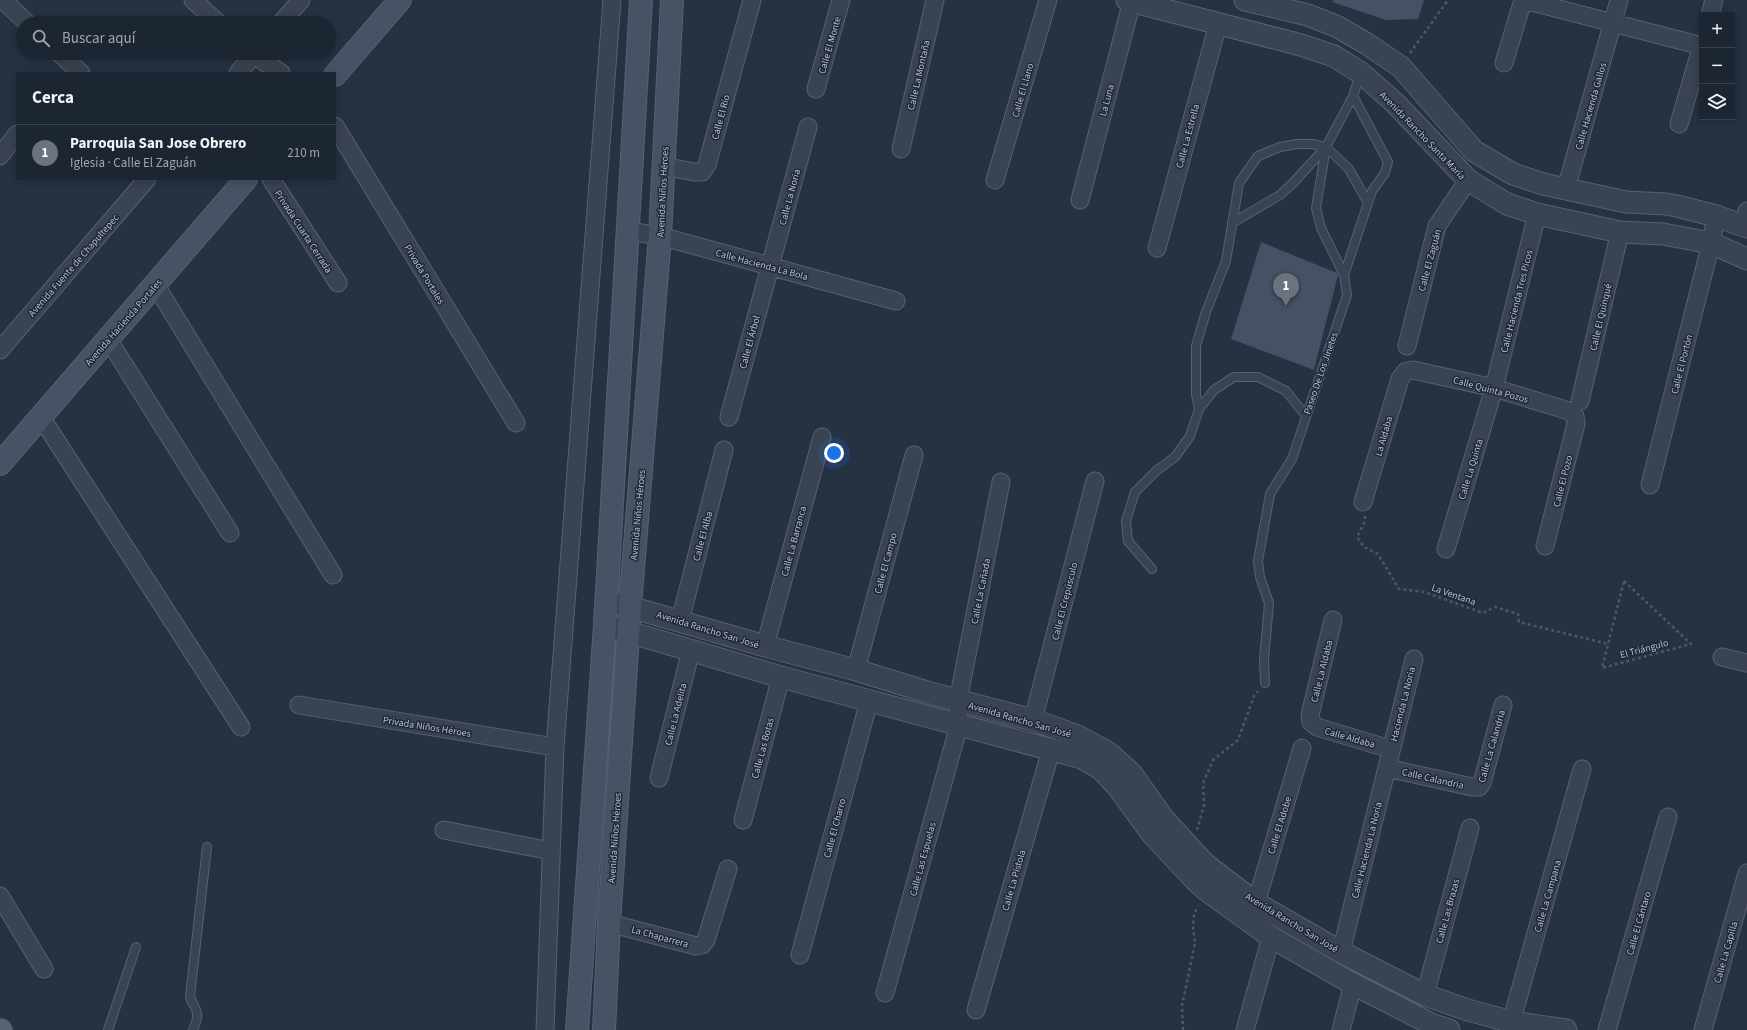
<!DOCTYPE html>
<html lang="es">
<head>
<meta charset="utf-8">
<style>
	body { margin:0; font-family:"Source Sans 3",sans-serif; background:#29313e; color:#f1f3f6 }
	.controls { position:absolute; right:12px; top:12px; display:grid; overflow:hidden; border-radius:0px; box-shadow:0 2px 10px #0003 }
	.controls button { width:36px; height:36px; display:grid; place-items:center; padding:0; border:0; border-bottom:1px solid #3a424d; background:#1c2532; color:#f1f3f6; font:20px sans-serif }
	.you { position:absolute; left:834px; top:453px; width:14px; height:14px; margin:-10px; border:3px solid #fff; border-radius:50%; background:#1a73e8; box-shadow:0 0 0 6px #1a73e833 }
	.badge { display:grid; place-items:center; width:26px; height:26px; border-radius:50%; background:#8fb4f9; color:#fff; font-size:13px; font-weight:700 }
	.pin { position:absolute; translate:-50% -33px; filter:drop-shadow(0 1px 2px #0008) }
	.pin::after { content:''; position:absolute; top:21px; width:14px; height:12px; background:inherit; clip-path:polygon(0 0,100% 0,50% 100%) }
	.list { margin:0; padding:0; list-style:none }
	h2 { display:flex; justify-content:space-between; align-items:center; height:52px; margin:0; padding:0 16px; font-size:17px }
	h2 small { font-size:13px; font-weight:400; color:#a0a5ac }
	.list li { display:grid; grid-template-columns:26px 1fr auto; gap:12px; align-items:center; box-sizing:border-box; height:56px; padding:0 16px; border-top:1px solid #3a424d }
	.list b { display:block; font-size:15px; white-space:nowrap }
	.list p { margin:0; font-size:13px; white-space:nowrap; color:#a0a5ac }
	.list em { font-size:13px; font-style:normal; color:#a0a5ac }
	.icon { flex:none; width:22px; height:22px; fill:none; stroke:currentColor; stroke-width:2; stroke-linecap:round; stroke-linejoin:round }
	.map { position:relative; flex:none; width:1747px; height:1030px; overflow:hidden }
	.search { position:absolute; background:#1c2532; box-shadow:0 2px 10px #0003; left:16px; top:16px; width:320px; height:44px; display:flex; align-items:center; gap:10px; box-sizing:border-box; padding:0 14px; border-radius:22px; color:#a0a5ac; font-size:15px }
	.panel { position:absolute; background:#1c2532; box-shadow:0 2px 10px #0003; left:16px; top:72px; width:320px; height:108px; border-radius:0px }
	.map>svg:first-child { display:block }
	.building { fill:#455164 }
	.lines { fill:none; stroke-linecap:round; stroke-linejoin:round }
	.service-casing { stroke:#58616f; stroke-width:10 }
	.minor-casing { stroke:#58616f; stroke-width:19 }
	.tertiary-casing { stroke:#58616f; stroke-width:23 }
	.secondary-casing { stroke:#58616f; stroke-width:24 }
	.primary-casing { stroke:#444c5b; stroke-width:24 }
	.path { stroke:#465c5f; stroke-width:2.5; stroke-dasharray:3 3; stroke-linecap:butt }
	.service { stroke:#3a4351; stroke-width:8 }
	.minor { stroke:#3a4351; stroke-width:17 }
	.tertiary { stroke:#3a4351; stroke-width:21 }
	.secondary { stroke:#485265; stroke-width:22 }
	.primary { stroke:#586271; stroke-width:22 }
	.labels { text-anchor:middle; stroke-width:3; stroke-linejoin:round; paint-order:stroke }
	.street-label { font-size:10px; fill:#b7becc; stroke:#1f2837 }
</style>
</head>
<body>
<div class="map">
<svg width="1747" height="1030" viewBox="0 0 1747 1030">
	<rect width="100%" height="100%" fill="#263142"/>
	<!-- building -->
	<path class="building" d="M1333,0H1424L1418,19L1386,20L1332,2Z
		M1261,242L1337,273L1338,275L1314,370L1231,339Z"/>
	<g class="lines">
		<!-- service casing -->
		<g class="service-casing">
			<path id="service" d="M1232,223L1280,195L1293,183L1326,147L1349,169L1368,203
				M1344,275L1321,228L1316,208L1326,147L1353,96
				M1199,409L1214,390L1234,377H1258L1286,391L1306,416
				M1152,569L1128,541L1126,521L1135,492L1156,471L1175,457L1190,436L1199,409L1196,395V346L1206,312L1226,261L1239,183L1258,156L1280,147L1297,144H1312L1326,147
				M1265,683L1264,660L1269,603L1260,577L1258,561L1270,494L1292,459L1347,295L1344,275L1372,191L1385,173L1388,162L1353,96L1360,74
				M108,1030L136,947
				M193,1030C195,1025 198,1019 197,1014C197,1008 191,1003 190,996L207,847"/>
		</g>
		<!-- minor casing -->
		<g class="minor-casing">
			<path id="minor" d="M3,0L27,23
				M193,0L218,23
				M1524,0L1702,46
				M1710,15L1714,0
				M281,23L301,0
				M59,53L81,73
				M251,53L281,73
				M1504,63L1523,0
				M238,73L255,53
				M816,89L841,0
				M1679,124L1702,45
				M335,126L516,423
				M901,149L935,0
				M0,156L17,134
				M663,166L694,172H702L707,165L752,0
				M271,179L338,283
				M995,180L1048,0
				M1566,189L1619,0
				M1080,200L1132,1
				M1743,225L1747,211
				M628,231L660,236L896,301
				M1157,248L1218,24
				M155,284L333,575
				M108,339L230,533
				M1407,346L1437,226L1468,180
				M0,350L147,179
				M1580,401L1620,232
				M41,417L241,727
				M729,417L808,127
				M1650,485L1711,243L1716,216
				M1363,502L1400,379L1405,372L1413,370L1494,388L1569,411L1575,416L1576,424L1545,546
				M1446,549L1494,388L1537,214
				M1333,620L1310,715L1311,722L1317,727L1390,749
				M680,621L724,450
				M765,646L822,437
				M1722,657L1747,663
				M856,670L914,455
				M299,705L555,747
				M1033,720L1095,481
				M1387,768L1472,787H1479L1482,783L1503,705
				M659,778L691,650
				M743,820L781,677
				M444,830L551,851
				M0,896L44,969
				M1256,903L1302,748
				M609,923L696,946L702,945L706,940L728,869
				M1341,952L1414,659
				M800,955L869,701
				M885,993L959,725L958,701L1001,482
				M1425,995L1470,828
				M976,1010L1051,750
				M545,1030L555,747L612,0
				M1245,1030L1271,937
				M1341,1030L1353,984
				M1509,1030L1582,769
				M1607,1030L1668,817
				M1703,1030L1747,873"/>
		</g>
		<!-- tertiary casing -->
		<g class="tertiary-casing">
			<path id="tertiary" d="M1127,0L1301,45L1334,56L1361,73L1395,103L1468,180L1507,204L1537,214L1620,232L1663,234L1711,243L1747,259
				M1245,0L1308,15L1338,27L1367,44L1401,67L1474,151L1513,174L1543,184L1626,202L1666,204L1677,206L1716,216L1747,227
				M606,600L765,646L856,670L927,692L1033,720L1078,736L1109,753L1132,774L1163,818L1205,864L1256,903L1341,952L1425,995L1468,1010L1512,1022L1566,1030
				M605,625L781,677L1082,758L1101,769L1117,786L1152,834L1195,880L1206,890L1271,937L1353,984L1433,1025L1449,1030"/>
		</g>
		<!-- secondary casing -->
		<g class="secondary-casing">
			<path id="secondary" d="M335,75L400,0
				M0,464L246,179
				M577,1030L605,625L641,0
				M604,1030L609,923L630,606L660,236L672,0"/>
		</g>
		<!-- primary casing -->
		<g class="primary-casing">
			<path id="primary" d="M0,1030H1"/>
		</g>
		<!-- path -->
		<path class="path" d="M1410,53L1448,0
			M1365,516V521L1357,537L1364,547L1378,554L1399,589L1424,592L1483,613L1495,607L1518,614L1519,622L1608,644
			M1624,581L1691,644L1602,668Z
			M1197,830L1204,805L1203,783L1213,760L1238,740L1254,696L1258,691
			M1183,1030L1182,1006L1195,943L1193,928L1194,914L1198,906"/>
		<!-- service -->
		<use href="#service" class="service"/>
		<!-- minor -->
		<use href="#minor" class="minor"/>
		<!-- tertiary -->
		<use href="#tertiary" class="tertiary"/>
		<!-- secondary -->
		<use href="#secondary" class="secondary"/>
		<!-- primary -->
		<use href="#primary" class="primary"/>
	</g>
	<g class="labels">
		<!-- street labels -->
		<g class="street-label">
			<text transform="translate(829 45) rotate(-74)" y="4">Calle El Monte</text>
			<text transform="translate(918 75) rotate(-77)" y="4">Calle La Montaña</text>
			<text transform="translate(1022 90) rotate(-74)" y="4">Calle El Llano</text>
			<text transform="translate(1106 100) rotate(-75)" y="4">La Luna</text>
			<text transform="translate(1590 106) rotate(-74)" y="4">Calle Hacienda Gallos</text>
			<text transform="translate(720 117) rotate(-75)" y="4">Calle El Río</text>
			<text transform="translate(1423 135) rotate(46)" y="4">Avenida Rancho Santa María</text>
			<text transform="translate(1187 136) rotate(-75)" y="4">Calle La Estrella</text>
			<text transform="translate(662 192) rotate(-87)" y="4">Avenida Niños Héroes</text>
			<text transform="translate(789 197) rotate(-75)" y="4">Calle La Noria</text>
			<text transform="translate(304 231) rotate(57)" y="4">Privada Cuarta Cerrada</text>
			<text transform="translate(1429 260) rotate(-75)" y="4">Calle El Zaguán</text>
			<text transform="translate(762 264) rotate(15)" y="4">Calle Hacienda La Bola</text>
			<text transform="translate(73 265) rotate(-49)" y="4">Avenida Fuente de Chapultepec</text>
			<text transform="translate(425 274) rotate(59)" y="4">Privada Portales</text>
			<text transform="translate(1516 301) rotate(-76)" y="4">Calle Hacienda Tres Picos</text>
			<text transform="translate(1600 317) rotate(-77)" y="4">Calle El Quinqué</text>
			<text transform="translate(123 322) rotate(-49)" y="4">Avenida Hacienda Portales</text>
			<text transform="translate(749 342) rotate(-75)" y="4">Calle El Árbol</text>
			<text transform="translate(1681 364) rotate(-76)" y="4">Calle El Portón</text>
			<text transform="translate(1320 373) rotate(-71)" y="4">Paseo De Los Jinetes</text>
			<text transform="translate(1491 389) rotate(15)" y="4">Calle Quinta Pozos</text>
			<text transform="translate(1383 436) rotate(-74)" y="4">La Aldaba</text>
			<text transform="translate(1470 469) rotate(-73)" y="4">Calle La Quinta</text>
			<text transform="translate(1562 481) rotate(-76)" y="4">Calle El Pozo</text>
			<text transform="translate(637 515) rotate(-85)" y="4">Avenida Niños Héroes</text>
			<text transform="translate(702 536) rotate(-75)" y="4">Calle El Alba</text>
			<text transform="translate(793 541) rotate(-75)" y="4">Calle La Barranca</text>
			<text transform="translate(885 563) rotate(-75)" y="4">Calle El Campo</text>
			<text transform="translate(980 591) rotate(-79)" y="4">Calle La Cañada</text>
			<text transform="translate(1454 594) rotate(19)" y="4">La Ventana</text>
			<text transform="translate(1064 601) rotate(-76)" y="4">Calle El Crepúsculo</text>
			<text transform="translate(708 629) rotate(17)" y="4">Avenida Rancho San José</text>
			<text transform="translate(1644 648) rotate(-15)" y="4">El Triángulo</text>
			<text transform="translate(1321 671) rotate(-76)" y="4">Calle La Aldaba</text>
			<text transform="translate(1402 704) rotate(-76)" y="4">Hacienda La Noria</text>
			<text transform="translate(675 714) rotate(-76)" y="4">Calle La Adelita</text>
			<text transform="translate(1020 719) rotate(16)" y="4">Avenida Rancho San José</text>
			<text transform="translate(427 726) rotate(9)" y="4">Privada Niños Héroes</text>
			<text transform="translate(1350 737) rotate(16)" y="4">Calle Aldaba</text>
			<text transform="translate(1491 746) rotate(-74)" y="4">Calle La Calandria</text>
			<text transform="translate(762 748) rotate(-75)" y="4">Calle Las Botas</text>
			<text transform="translate(1433 778) rotate(13)" y="4">Calle Calandria</text>
			<text transform="translate(1279 825) rotate(-73)" y="4">Calle El Adobe</text>
			<text transform="translate(834 828) rotate(-75)" y="4">Calle El Charro</text>
			<text transform="translate(614 838) rotate(-86)" y="4">Avenida Niños Héroes</text>
			<text transform="translate(1366 850) rotate(-76)" y="4">Calle Hacienda La Noria</text>
			<text transform="translate(922 859) rotate(-75)" y="4">Calle Las Espuelas</text>
			<text transform="translate(1013 880) rotate(-74)" y="4">Calle La Pistola</text>
			<text transform="translate(1547 896) rotate(-74)" y="4">Calle La Campana</text>
			<text transform="translate(1447 911) rotate(-75)" y="4">Calle Las Brazas</text>
			<text transform="translate(1292 922) rotate(31)" y="4">Avenida Rancho San José</text>
			<text transform="translate(1638 923) rotate(-74)" y="4">Calle El Cántaro</text>
			<text transform="translate(660 936) rotate(15)" y="4">La Chaparrera</text>
			<text transform="translate(1725 952) rotate(-74)" y="4">Calle La Capilla</text>
		</g>
	</g>
</svg>
<div class="controls">
<button>+</button>
<button>−</button>
<button><svg class="icon" aria-label="layers" viewBox="0 0 24 24"><path d="M12 4l9 5-9 5-9-5zM3 14l9 5 9-5"/></svg></button>
</div>
<div class="you"></div>
<div class="pin badge" style="left:1286px;top:306px;background:#6b7280">1</div>
<div class="search"><svg class="icon" aria-label="search" viewBox="0 0 24 24"><circle cx="10" cy="10" r="6"/><path d="M15 15l6 6"/></svg>Buscar aquí</div>
<section class="panel">
<h2>Cerca<small></small></h2>
<ul class="list">
<li><span class="badge" style="background:#6b7280">1</span><div><b>Parroquia San Jose Obrero</b><p>Iglesia · Calle El Zaguán</p></div><em>210 m</em></li>
</ul>
</section>
</div>
</body>
</html>
